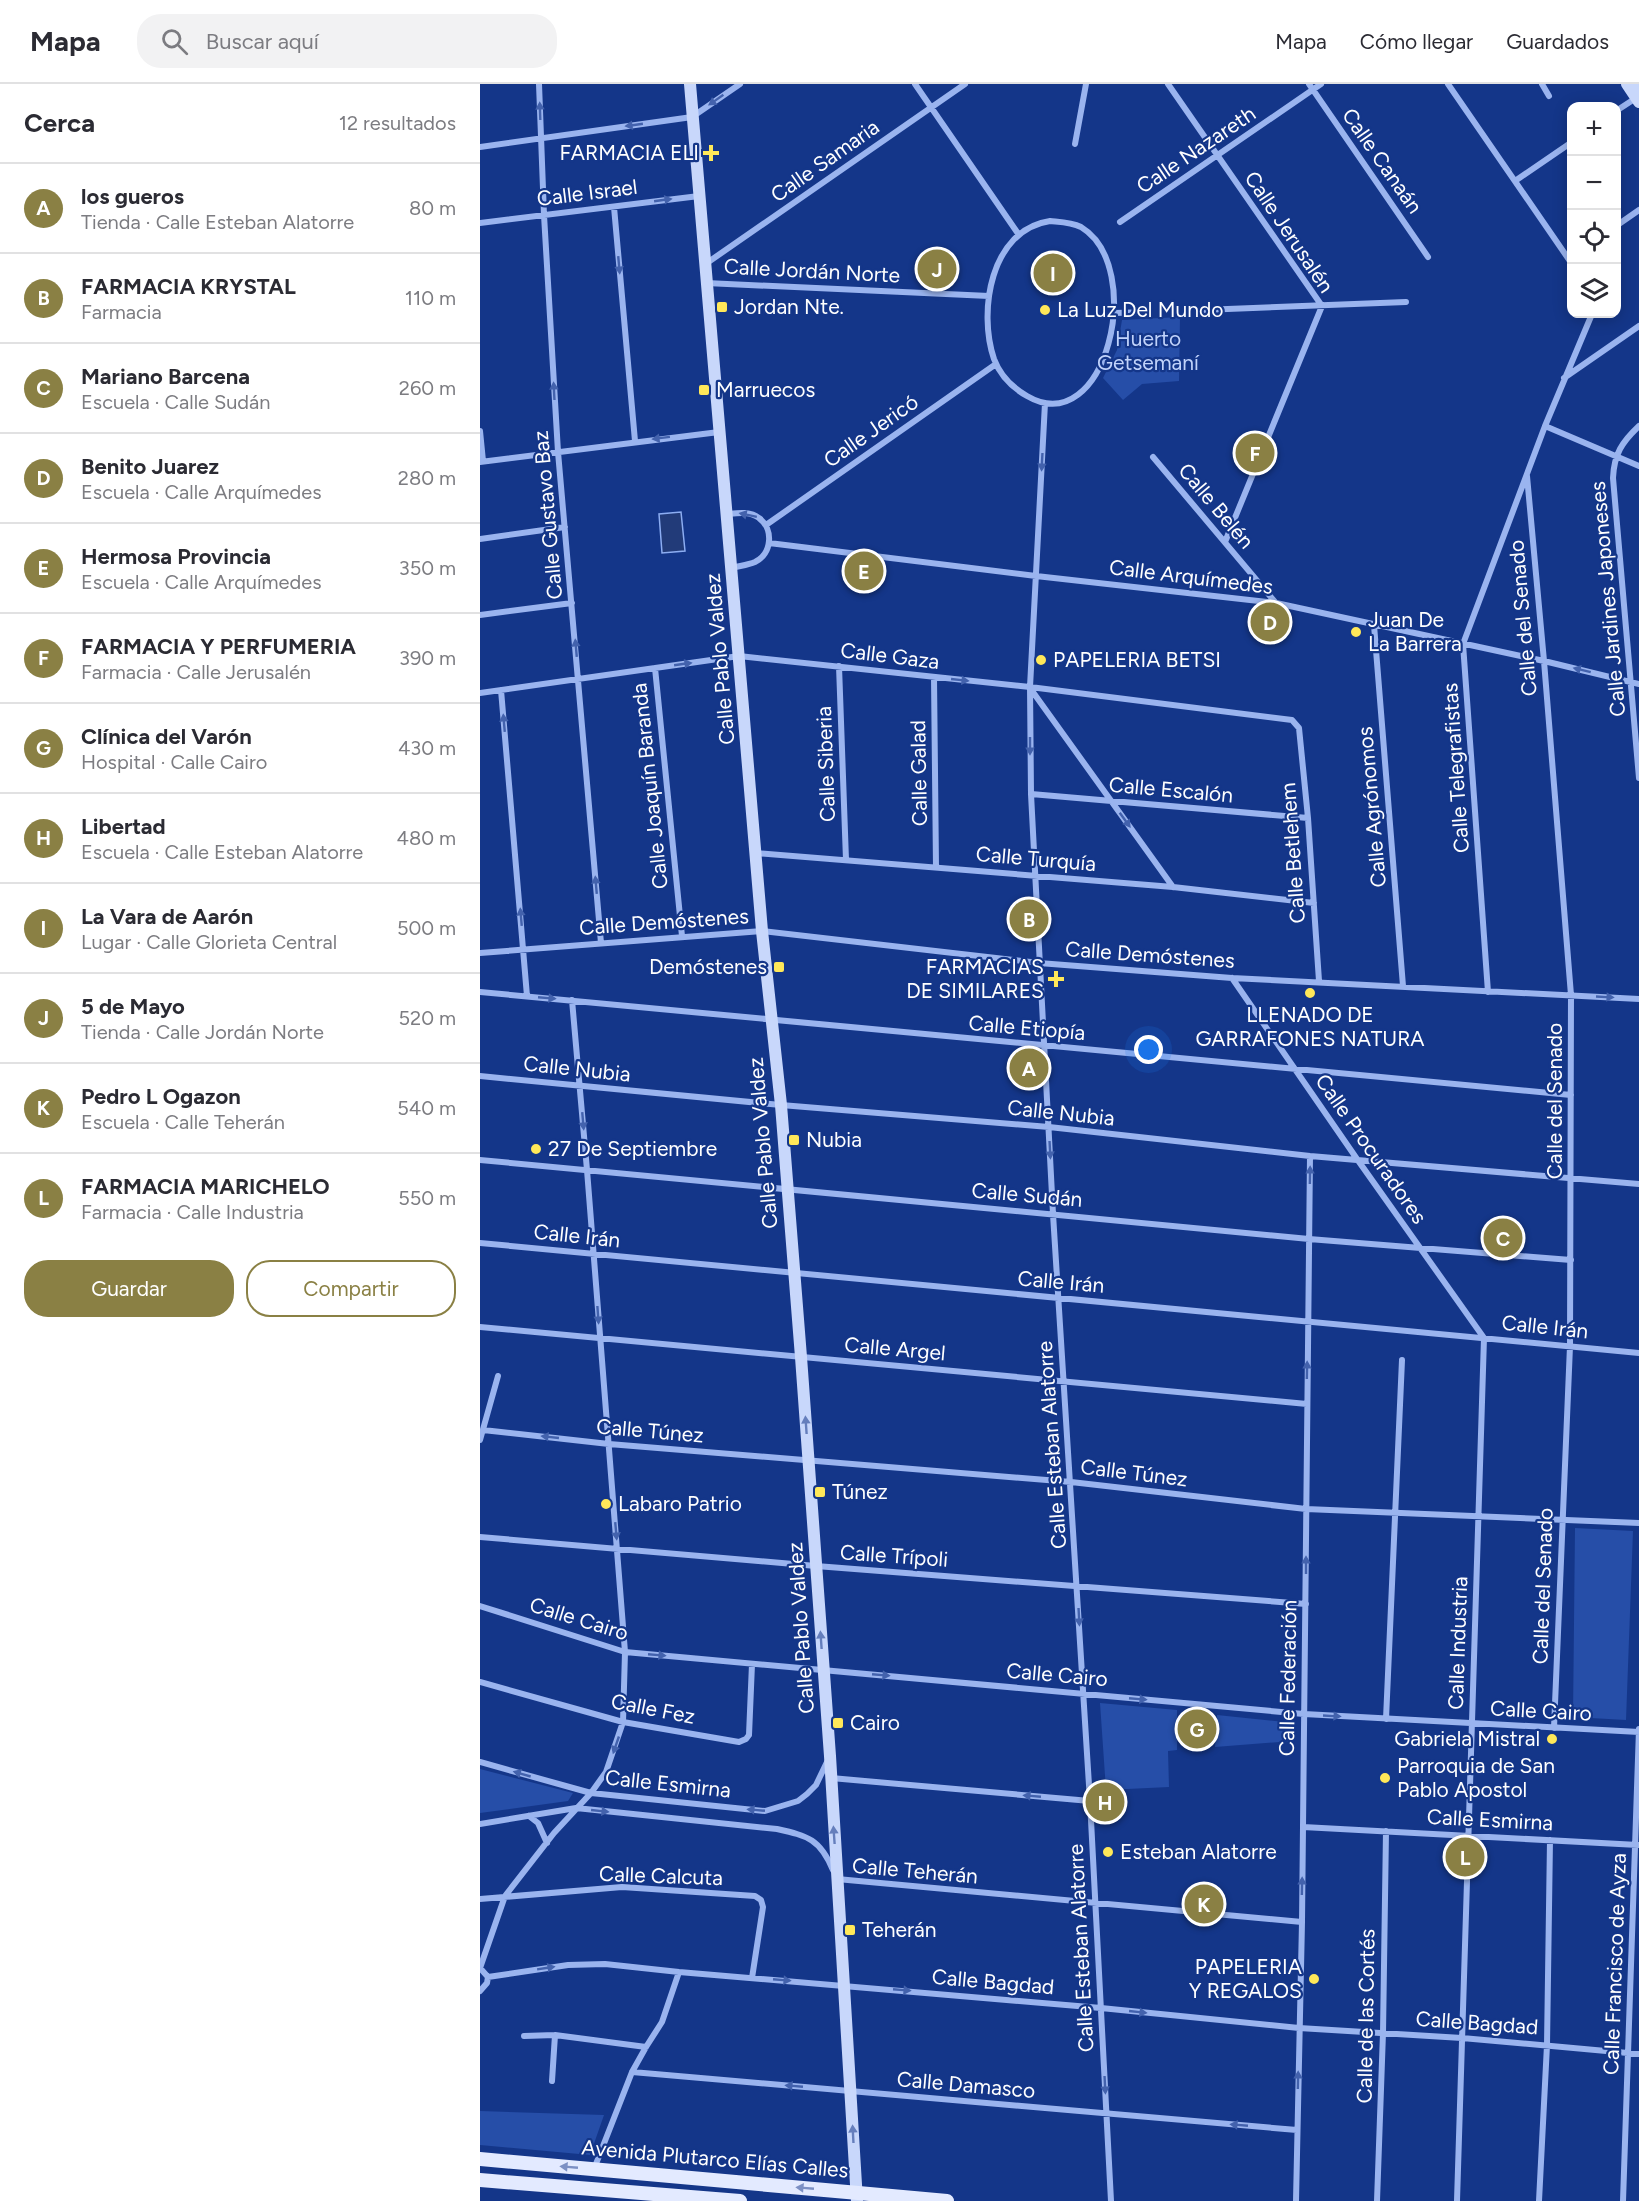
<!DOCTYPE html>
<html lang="es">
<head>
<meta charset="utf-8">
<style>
	body { margin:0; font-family:Figtree,sans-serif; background:#f2f2f3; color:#2b2b33 }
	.controls { position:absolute; right:18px; top:18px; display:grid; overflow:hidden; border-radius:12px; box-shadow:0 3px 15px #0003 }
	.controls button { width:54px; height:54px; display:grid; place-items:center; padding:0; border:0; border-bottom:2px solid #e1e1e2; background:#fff; color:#2b2b33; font:30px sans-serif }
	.you { position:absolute; left:669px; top:966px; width:21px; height:21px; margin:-15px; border:4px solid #fff; border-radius:50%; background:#1a73e8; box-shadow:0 0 0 9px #1a73e833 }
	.badge { display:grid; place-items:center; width:39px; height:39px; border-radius:50%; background:#8a8044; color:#fff; font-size:20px; font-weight:700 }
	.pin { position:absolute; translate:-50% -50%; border:3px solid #fff; box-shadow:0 2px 6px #0006 }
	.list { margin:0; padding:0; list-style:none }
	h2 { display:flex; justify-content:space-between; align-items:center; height:78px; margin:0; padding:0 24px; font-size:26px }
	h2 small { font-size:20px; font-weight:400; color:#7c7c81 }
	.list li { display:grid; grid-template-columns:39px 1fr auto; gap:18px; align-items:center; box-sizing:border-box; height:90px; padding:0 24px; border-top:2px solid #e1e1e2 }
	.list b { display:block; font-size:22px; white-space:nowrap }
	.list p { margin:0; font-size:20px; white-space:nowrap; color:#7c7c81 }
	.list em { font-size:20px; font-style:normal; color:#7c7c81 }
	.actions { display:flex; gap:12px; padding:18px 24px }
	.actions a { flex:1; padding:14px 0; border:2px solid #8a8044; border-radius:24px; text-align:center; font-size:21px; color:#8a8044 }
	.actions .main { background:#8a8044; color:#fff }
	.icon { flex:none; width:33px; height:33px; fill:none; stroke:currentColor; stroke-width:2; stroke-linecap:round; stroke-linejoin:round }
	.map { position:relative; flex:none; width:1159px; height:2117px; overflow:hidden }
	header { display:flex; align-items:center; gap:36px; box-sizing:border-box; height:84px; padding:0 30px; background:#fff; border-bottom:2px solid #e1e1e2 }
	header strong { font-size:28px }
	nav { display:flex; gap:33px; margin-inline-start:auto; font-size:21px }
	.search { width:420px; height:54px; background:#f2f2f3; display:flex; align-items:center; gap:15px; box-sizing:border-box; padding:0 21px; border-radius:24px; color:#7c7c81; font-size:22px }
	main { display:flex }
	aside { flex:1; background:#fff }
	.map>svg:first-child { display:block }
	.green { fill:#264ea8 }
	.water { fill:#223b79; stroke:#8cadf2; stroke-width:1.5 }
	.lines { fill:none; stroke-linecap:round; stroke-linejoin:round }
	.street { stroke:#9ab4ef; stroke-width:6 }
	.secondary { stroke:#c8d7fb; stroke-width:12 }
	.primary { stroke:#e3eaff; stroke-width:14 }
	.oneway { fill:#4362ad }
	.oneway2 { fill:#657ebc }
	.oneway3 { fill:#7c90c4 }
	.poi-dot { fill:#ffe859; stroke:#143689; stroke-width:2 }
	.labels { text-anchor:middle; stroke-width:4.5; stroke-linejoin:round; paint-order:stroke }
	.street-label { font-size:21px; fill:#fff; stroke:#143689 }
	.poi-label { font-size:21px; fill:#fff; stroke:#143689; text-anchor:start }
	.park-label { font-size:21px; fill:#c1d3fb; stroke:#143689 }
</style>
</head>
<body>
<header>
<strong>Mapa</strong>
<div class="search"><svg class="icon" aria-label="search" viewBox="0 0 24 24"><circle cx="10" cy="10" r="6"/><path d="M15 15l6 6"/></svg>Buscar aquí</div>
<nav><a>Mapa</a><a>Cómo llegar</a><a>Guardados</a></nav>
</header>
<main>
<aside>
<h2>Cerca<small>12 resultados</small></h2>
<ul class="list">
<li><span class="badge">A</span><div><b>los gueros</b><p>Tienda · Calle Esteban Alatorre</p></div><em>80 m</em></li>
<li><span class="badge">B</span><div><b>FARMACIA KRYSTAL</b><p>Farmacia</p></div><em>110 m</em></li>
<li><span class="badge">C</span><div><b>Mariano Barcena</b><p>Escuela · Calle Sudán</p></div><em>260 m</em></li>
<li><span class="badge">D</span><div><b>Benito Juarez</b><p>Escuela · Calle Arquímedes</p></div><em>280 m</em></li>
<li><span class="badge">E</span><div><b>Hermosa Provincia</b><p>Escuela · Calle Arquímedes</p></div><em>350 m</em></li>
<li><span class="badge">F</span><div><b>FARMACIA Y PERFUMERIA</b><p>Farmacia · Calle Jerusalén</p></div><em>390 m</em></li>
<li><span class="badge">G</span><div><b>Clínica del Varón</b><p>Hospital · Calle Cairo</p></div><em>430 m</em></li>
<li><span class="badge">H</span><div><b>Libertad</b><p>Escuela · Calle Esteban Alatorre</p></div><em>480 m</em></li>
<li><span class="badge">I</span><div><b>La Vara de Aarón</b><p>Lugar · Calle Glorieta Central</p></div><em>500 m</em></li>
<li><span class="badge">J</span><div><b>5 de Mayo</b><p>Tienda · Calle Jordán Norte</p></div><em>520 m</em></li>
<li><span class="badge">K</span><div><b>Pedro L Ogazon</b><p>Escuela · Calle Teherán</p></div><em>540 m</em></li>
<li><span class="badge">L</span><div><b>FARMACIA MARICHELO</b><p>Farmacia · Calle Industria</p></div><em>550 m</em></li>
</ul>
<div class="actions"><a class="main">Guardar</a><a>Compartir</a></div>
</aside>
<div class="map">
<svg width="1159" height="2117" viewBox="0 0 1159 2117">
	<rect width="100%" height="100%" fill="#143689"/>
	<!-- green -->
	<path class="green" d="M700,233L699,297L662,300L643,316L623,294L637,266L642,236Z
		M1095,1444L1153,1447L1146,1636L1093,1633Z
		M620,1619L697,1626V1666L688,1667L689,1703L626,1706Z
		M737,1631L814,1639L813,1657L735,1663Z
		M0,1685L93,1709L88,1717L0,1729Z
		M0,2027L124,2031L110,2071L0,2061Z"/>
	<!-- water -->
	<path class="water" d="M201,428L205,467L182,469L179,430Z"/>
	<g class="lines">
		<!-- street -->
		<path class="street" d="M59,0L64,131L78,368L121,859
			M435,0L539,151
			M688,0L842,222L745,458
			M829,0L948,173
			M968,0L1092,180
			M1062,0L1069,12
			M1136,27L1156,14
			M595,60L606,0
			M0,63L212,33L260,0
			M1035,97L1092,58
			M134,123L155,357
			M570,137C580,138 591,138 601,143C667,183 626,358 547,312C533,304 520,291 514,275C498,228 510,146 570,137Z
			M640,138L841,0
			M0,139L219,112
			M1136,142L1159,126
			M224,181L485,0
			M226,199L509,212
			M722,226L926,218
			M635,229L668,228
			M1084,294L1159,242
			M565,319L550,603L551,710L573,1130L610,1717L631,2117
			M1065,342L1159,382
			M1159,342C1142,358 1134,370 1133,394L1159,694
			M0,347L3,377
			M673,373L795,518
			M0,378L239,348
			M1047,392L1064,577L1091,911L1090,1262L1074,1644
			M247,430C258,429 270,427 279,434C294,445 292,470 275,478C268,481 259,482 252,484
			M286,441L516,280
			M0,455L85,443
			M289,459L556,492L796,519L1064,577L1159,600
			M0,531L92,519
			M894,541L923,902
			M359,582L366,776
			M175,584L202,852
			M454,593L456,783
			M550,604L693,803
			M21,606L47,912
			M0,609L259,572L550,603L812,636L819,644L828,734L839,897
			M551,710L828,734
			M276,769L693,803L834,819
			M0,869L282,847L559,879L752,894L1159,915
			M752,894L877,1075L1004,1254L977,2117
			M0,908L1091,1011
			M1008,908L983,560L1065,342L1112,230
			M0,992L301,1021L569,1043L830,1072L1159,1100
			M0,1076L829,1155L1091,1176
			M0,1159L1159,1269
			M0,1243L827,1320
			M3,1346L129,1360L591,1398L826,1425L1159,1439
			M0,1356L18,1292
			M0,1453L336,1482L826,1520
			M0,1522L145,1568L824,1630L1159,1648
			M0,1598L143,1638L259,1658L266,1655L269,1651L272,1580
			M906,1635L922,1276
			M0,1678L111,1709L285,1727L318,1717L327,1710L336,1701L347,1678
			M351,1694L610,1717
			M49,1732L58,1739L67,1759
			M0,1740L96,1724L297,1745C328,1752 340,1755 353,1786
			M823,1743L1158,1761
			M357,1795L822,1838
			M0,1815L142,1803L275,1812L281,1816L283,1823L272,1894
			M0,1884L25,1812L74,1749L111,1709L126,1688L143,1638L145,1568L107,1086L92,916
			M0,1884L8,1893L7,1899L0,1907
			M8,1893L88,1881L125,1880L199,1888L621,1924L819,1944L982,1954L1159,1970
			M44,1952L75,1951L166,1963
			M152,1988L817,2046
			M72,1997L75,1951
			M114,2085L152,1988L166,1963L182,1938L199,1888
			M816,2117L822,1838L830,1072
			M897,2117L903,1949L906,1747
			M1059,2117L1067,1961L1070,1756
			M1143,2117L1159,1645"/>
		<!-- secondary -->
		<path class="secondary" d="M210,0L282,847L301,1021L321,1273L350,1672L377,2117
			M1147,0L1159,18
			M1158,0L1159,1"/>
		<!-- primary -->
		<path class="primary" d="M0,2075L467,2117
			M0,2096L260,2117"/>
	</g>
	<!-- one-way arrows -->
	<defs><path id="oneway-solid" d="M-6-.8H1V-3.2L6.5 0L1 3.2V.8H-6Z" transform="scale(1.5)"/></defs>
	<g class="oneway">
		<use href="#oneway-solid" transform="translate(236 16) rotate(145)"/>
		<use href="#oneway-solid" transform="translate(60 27) rotate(-92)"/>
		<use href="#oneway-solid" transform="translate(154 41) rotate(172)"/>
		<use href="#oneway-solid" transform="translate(183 116) rotate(-8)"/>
		<use href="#oneway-solid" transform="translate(139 181) rotate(85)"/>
		<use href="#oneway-solid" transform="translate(74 307) rotate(-93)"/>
		<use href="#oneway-solid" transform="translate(181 354) rotate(173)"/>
		<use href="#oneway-solid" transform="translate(562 378) rotate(93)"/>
		<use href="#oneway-solid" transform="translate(268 431) rotate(-168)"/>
		<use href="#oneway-solid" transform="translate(96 564) rotate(-95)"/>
		<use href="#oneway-solid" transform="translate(203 580) rotate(-8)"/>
		<use href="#oneway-solid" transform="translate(1102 586) rotate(-166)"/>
		<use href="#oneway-solid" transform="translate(480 596) rotate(6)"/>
		<use href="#oneway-solid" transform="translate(24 639) rotate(-95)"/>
		<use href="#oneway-solid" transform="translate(550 662) rotate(90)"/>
		<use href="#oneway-solid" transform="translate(645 736) rotate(54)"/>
		<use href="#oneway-solid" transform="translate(116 801) rotate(-95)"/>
		<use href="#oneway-solid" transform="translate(41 833) rotate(-95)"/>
		<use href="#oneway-solid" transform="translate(1125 913) rotate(3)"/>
		<use href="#oneway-solid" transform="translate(67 914) rotate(5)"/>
		<use href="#oneway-solid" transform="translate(103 1037) rotate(85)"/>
		<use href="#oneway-solid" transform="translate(570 1066) rotate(87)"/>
		<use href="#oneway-solid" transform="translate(830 1091) rotate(-89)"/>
		<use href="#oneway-solid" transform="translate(118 1231) rotate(86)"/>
		<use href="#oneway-solid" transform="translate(827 1286) rotate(-89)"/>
		<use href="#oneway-solid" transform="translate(70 1353) rotate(-174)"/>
		<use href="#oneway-solid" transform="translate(136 1447) rotate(85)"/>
		<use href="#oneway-solid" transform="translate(826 1481) rotate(-90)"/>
		<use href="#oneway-solid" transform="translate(599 1533) rotate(87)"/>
		<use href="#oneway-solid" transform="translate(177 1571) rotate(5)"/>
		<use href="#oneway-solid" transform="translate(401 1591) rotate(5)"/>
		<use href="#oneway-solid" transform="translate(658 1615) rotate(5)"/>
		<use href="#oneway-solid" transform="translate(852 1632) rotate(3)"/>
		<use href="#oneway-solid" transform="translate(136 1661) rotate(109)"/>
		<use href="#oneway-solid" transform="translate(42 1690) rotate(-164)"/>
		<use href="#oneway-solid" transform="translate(552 1712) rotate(-175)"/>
		<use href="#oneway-solid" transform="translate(276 1726) rotate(-175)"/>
		<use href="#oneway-solid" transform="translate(120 1727) rotate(6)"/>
		<use href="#oneway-solid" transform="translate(822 1802) rotate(-89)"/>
		<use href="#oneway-solid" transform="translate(66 1884) rotate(-9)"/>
		<use href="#oneway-solid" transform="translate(302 1896) rotate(5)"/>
		<use href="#oneway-solid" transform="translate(422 1906) rotate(5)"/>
		<use href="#oneway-solid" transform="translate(658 1928) rotate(6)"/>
		<use href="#oneway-solid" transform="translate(818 1996) rotate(-89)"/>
		<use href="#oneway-solid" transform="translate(625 2001) rotate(87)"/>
		<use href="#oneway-solid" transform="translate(314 2002) rotate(-175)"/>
		<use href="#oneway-solid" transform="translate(759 2041) rotate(-175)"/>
	</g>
	<g class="oneway2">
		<use href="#oneway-solid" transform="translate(326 1341) rotate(-94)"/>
		<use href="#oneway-solid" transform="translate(341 1556) rotate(-94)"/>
		<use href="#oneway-solid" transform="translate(354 1751) rotate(-94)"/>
		<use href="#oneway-solid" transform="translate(373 2050) rotate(-93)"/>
	</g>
	<g class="oneway3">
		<use href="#oneway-solid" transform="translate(89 2083) rotate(-175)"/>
		<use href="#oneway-solid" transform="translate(325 2104) rotate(-175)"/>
	</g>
	<!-- markers -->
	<g class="poi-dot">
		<path d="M228 60h6v6h6v6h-6v6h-6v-6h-6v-6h6z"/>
		<rect x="236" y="217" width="12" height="12" rx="3"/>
		<circle cx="565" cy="226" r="6"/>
		<rect x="218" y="300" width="12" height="12" rx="3"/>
		<circle cx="876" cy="548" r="6"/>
		<circle cx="561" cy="576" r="6"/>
		<rect x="293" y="877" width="12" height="12" rx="3"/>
		<path d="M573 886h6v6h6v6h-6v6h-6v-6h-6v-6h6z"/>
		<circle cx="830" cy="909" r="6"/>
		<rect x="308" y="1050" width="12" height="12" rx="3"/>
		<circle cx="56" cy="1065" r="6"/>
		<rect x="334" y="1402" width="12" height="12" rx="3"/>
		<circle cx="126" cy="1420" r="6"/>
		<rect x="352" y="1633" width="12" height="12" rx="3"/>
		<circle cx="1072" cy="1655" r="6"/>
		<circle cx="905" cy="1694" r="6"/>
		<circle cx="628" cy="1768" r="6"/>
		<rect x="364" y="1840" width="12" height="12" rx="3"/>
		<circle cx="834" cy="1895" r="6"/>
	</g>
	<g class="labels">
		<!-- street labels -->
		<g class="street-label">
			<text transform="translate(716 66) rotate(-34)" y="7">Calle Nazareth</text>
			<text transform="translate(345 77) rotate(-35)" y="7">Calle Samaria</text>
			<text transform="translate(902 77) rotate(55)" y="7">Calle Canaán</text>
			<text transform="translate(107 109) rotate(-7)" y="7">Calle Israel</text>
			<text transform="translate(809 148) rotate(56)" y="7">Calle Jerusalén</text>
			<text transform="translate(332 187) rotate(3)" y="7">Calle Jordán Norte</text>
			<text transform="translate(391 347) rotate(-35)" y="7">Calle Jericó</text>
			<text transform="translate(736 422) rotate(50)" y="7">Calle Belén</text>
			<text transform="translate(68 431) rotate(-95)" y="7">Calle Gustavo Baz</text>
			<text transform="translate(711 493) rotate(7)" y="7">Calle Arquímedes</text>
			<text transform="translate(1128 515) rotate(-95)" y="7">Calle Jardines Japoneses</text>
			<text transform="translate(1043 534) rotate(-95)" y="7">Calle del Senado</text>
			<text transform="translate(410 572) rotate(7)" y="7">Calle Gaza</text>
			<text transform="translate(240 575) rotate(-95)" y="7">Calle Pablo Valdez</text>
			<text transform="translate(346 680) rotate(-92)" y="7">Calle Siberia</text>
			<text transform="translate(976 684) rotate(-94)" y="7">Calle Telegrafistas</text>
			<text transform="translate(439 689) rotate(-91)" y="7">Calle Galad</text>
			<text transform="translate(170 702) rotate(-96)" y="7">Calle Joaquín Baranda</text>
			<text transform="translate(691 706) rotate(5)" y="7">Calle Escalón</text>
			<text transform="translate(892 723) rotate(-95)" y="7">Calle Agrónomos</text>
			<text transform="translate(813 769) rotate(-94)" y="7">Calle Betlehem</text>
			<text transform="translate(556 775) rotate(5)" y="7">Calle Turquía</text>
			<text transform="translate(184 838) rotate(-4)" y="7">Calle Demóstenes</text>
			<text transform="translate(670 871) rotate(4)" y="7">Calle Demóstenes</text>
			<text transform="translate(547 944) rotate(5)" y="7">Calle Etiopía</text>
			<text transform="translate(97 985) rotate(6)" y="7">Calle Nubia</text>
			<text transform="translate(1075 1017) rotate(-90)" y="7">Calle del Senado</text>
			<text transform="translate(581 1029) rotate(6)" y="7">Calle Nubia</text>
			<text transform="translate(283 1059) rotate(-95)" y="7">Calle Pablo Valdez</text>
			<text transform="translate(891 1065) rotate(55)" y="7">Calle Procuradores</text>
			<text transform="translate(547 1111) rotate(5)" y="7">Calle Sudán</text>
			<text transform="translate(97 1152) rotate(6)" y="7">Calle Irán</text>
			<text transform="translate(581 1198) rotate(5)" y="7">Calle Irán</text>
			<text transform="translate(1065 1243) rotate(6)" y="7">Calle Irán</text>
			<text transform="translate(415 1265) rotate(5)" y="7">Calle Argel</text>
			<text transform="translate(170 1347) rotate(5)" y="7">Calle Túnez</text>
			<text transform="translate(572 1361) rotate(-94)" y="7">Calle Esteban Alatorre</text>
			<text transform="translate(654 1389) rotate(7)" y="7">Calle Túnez</text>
			<text transform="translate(414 1472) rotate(4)" y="7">Calle Trípoli</text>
			<text transform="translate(1063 1502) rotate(-88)" y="7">Calle del Senado</text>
			<text transform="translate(99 1535) rotate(17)" y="7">Calle Cairo</text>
			<text transform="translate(321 1544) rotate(-94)" y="7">Calle Pablo Valdez</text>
			<text transform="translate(978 1559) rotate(-88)" y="7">Calle Industria</text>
			<text transform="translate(577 1591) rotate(5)" y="7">Calle Cairo</text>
			<text transform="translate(808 1594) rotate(-89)" y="7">Calle Federación</text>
			<text transform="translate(173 1625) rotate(11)" y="7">Calle Fez</text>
			<text transform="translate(1061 1627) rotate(3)" y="7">Calle Cairo</text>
			<text transform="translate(188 1700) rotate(6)" y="7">Calle Esmirna</text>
			<text transform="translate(1010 1736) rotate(3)" y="7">Calle Esmirna</text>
			<text transform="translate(435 1787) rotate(5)" y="7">Calle Teherán</text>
			<text transform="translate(181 1792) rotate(2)" y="7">Calle Calcuta</text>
			<text transform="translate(601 1864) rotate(-93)" y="7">Calle Esteban Alatorre</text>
			<text transform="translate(1135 1880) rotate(-88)" y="7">Calle Francisco de Ayza</text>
			<text transform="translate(513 1898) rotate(5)" y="7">Calle Bagdad</text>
			<text transform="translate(886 1932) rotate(-89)" y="7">Calle de las Cortés</text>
			<text transform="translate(997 1939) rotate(4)" y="7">Calle Bagdad</text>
			<text transform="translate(486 2001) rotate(5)" y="7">Calle Damasco</text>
			<text transform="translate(235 2075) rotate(5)" y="7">Avenida Plutarco Elías Calles</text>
		</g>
		<!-- poi labels -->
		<g class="poi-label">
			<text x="219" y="76" text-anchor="end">FARMACIA ELI</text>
			<text x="254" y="230">Jordan Nte.</text>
			<text x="577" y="233">La Luz Del Mundo</text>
			<text x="236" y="313">Marruecos</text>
			<text x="888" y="543">Juan De<tspan x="888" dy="24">La Barrera</tspan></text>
			<text x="573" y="583">PAPELERIA BETSI</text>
			<text x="287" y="890" text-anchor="end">Demóstenes</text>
			<text x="564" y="890" text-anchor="end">FARMACIAS<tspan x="564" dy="24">DE SIMILARES</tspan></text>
			<text x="830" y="938" text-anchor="middle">LLENADO DE<tspan x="830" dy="24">GARRAFONES NATURA</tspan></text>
			<text x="326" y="1063">Nubia</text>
			<text x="68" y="1072">27 De Septiembre</text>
			<text x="352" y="1415">Túnez</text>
			<text x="138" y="1427">Labaro Patrio</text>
			<text x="370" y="1646">Cairo</text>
			<text x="1060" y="1662" text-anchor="end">Gabriela Mistral</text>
			<text x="917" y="1689">Parroquia de San<tspan x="917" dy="24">Pablo Apostol</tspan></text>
			<text x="640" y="1775">Esteban Alatorre</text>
			<text x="382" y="1853">Teherán</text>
			<text x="822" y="1890" text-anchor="end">PAPELERIA<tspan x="822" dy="24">Y REGALOS</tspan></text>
		</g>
		<!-- park labels -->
		<g class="park-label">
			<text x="668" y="262">Huerto<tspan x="668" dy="24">Getsemaní</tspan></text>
		</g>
	</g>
</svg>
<div class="controls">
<button>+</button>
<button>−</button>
<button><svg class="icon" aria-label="locate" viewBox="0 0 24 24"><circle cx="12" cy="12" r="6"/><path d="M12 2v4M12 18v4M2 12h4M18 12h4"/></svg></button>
<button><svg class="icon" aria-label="layers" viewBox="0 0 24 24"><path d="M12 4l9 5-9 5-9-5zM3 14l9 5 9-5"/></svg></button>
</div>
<div class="you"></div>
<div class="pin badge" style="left:549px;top:984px">A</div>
<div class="pin badge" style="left:549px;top:835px">B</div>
<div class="pin badge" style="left:1023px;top:1154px">C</div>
<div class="pin badge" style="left:790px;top:538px">D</div>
<div class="pin badge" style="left:384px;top:487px">E</div>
<div class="pin badge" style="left:775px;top:369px">F</div>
<div class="pin badge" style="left:717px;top:1645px">G</div>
<div class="pin badge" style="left:625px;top:1718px">H</div>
<div class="pin badge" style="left:573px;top:189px">I</div>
<div class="pin badge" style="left:457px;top:185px">J</div>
<div class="pin badge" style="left:724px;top:1820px">K</div>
<div class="pin badge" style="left:985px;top:1773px">L</div>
</div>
</main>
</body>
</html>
